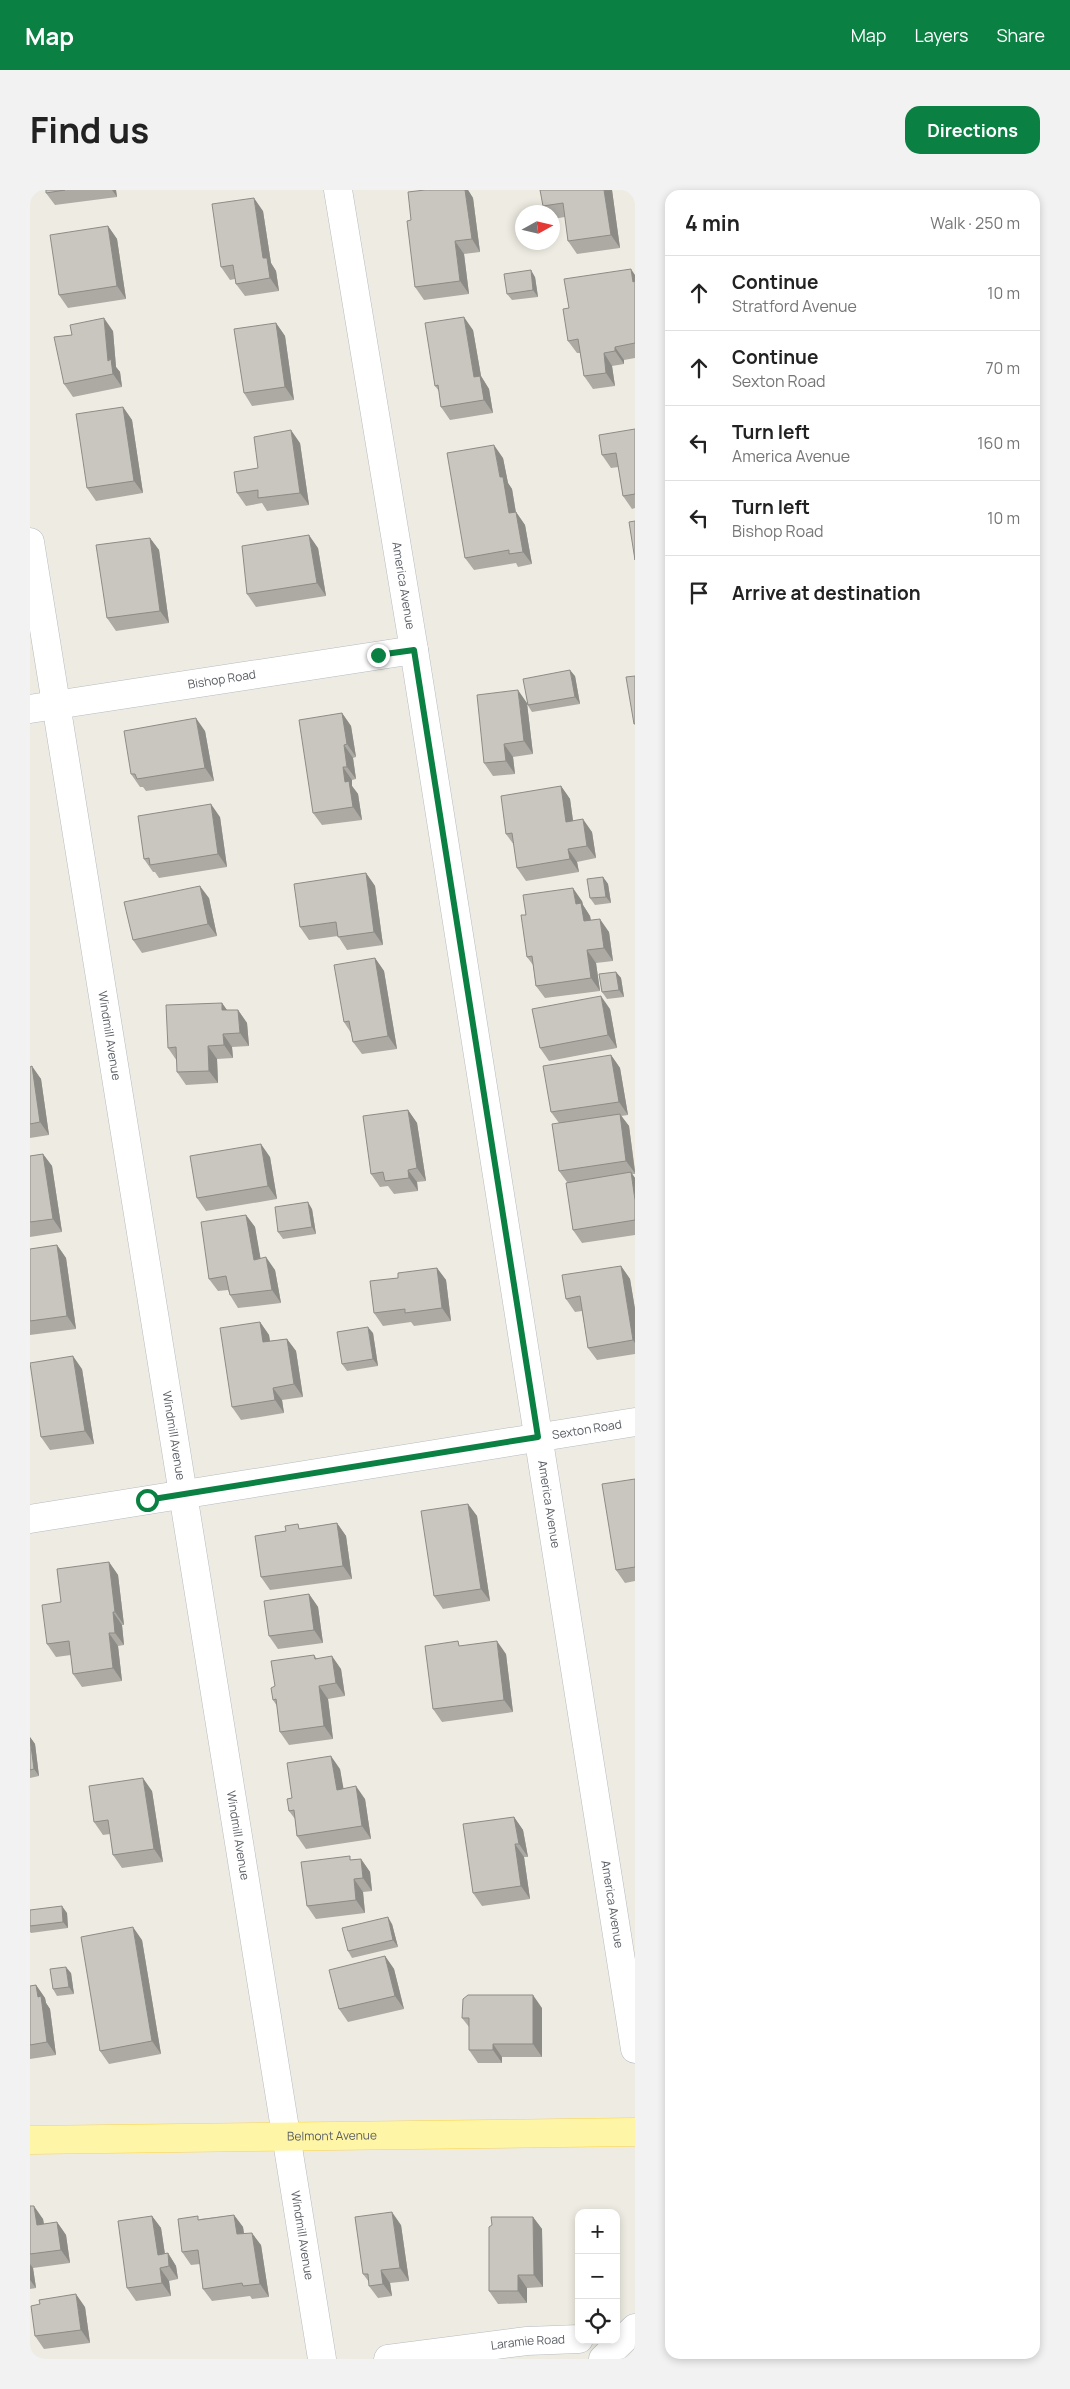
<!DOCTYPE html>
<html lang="en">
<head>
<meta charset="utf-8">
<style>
	body { margin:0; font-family:Manrope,sans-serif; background:#f2f2f2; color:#222 }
	.controls { position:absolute; right:15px; bottom:15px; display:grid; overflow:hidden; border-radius:10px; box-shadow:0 2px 8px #0003 }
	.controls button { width:45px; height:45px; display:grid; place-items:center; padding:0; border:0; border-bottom:1px solid #e0e0e0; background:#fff; color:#222; font:25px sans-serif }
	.compass { position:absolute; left:485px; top:15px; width:45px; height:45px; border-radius:50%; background:#fff; box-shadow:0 2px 8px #0003; rotate:82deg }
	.stop { position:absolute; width:15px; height:15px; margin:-11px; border:4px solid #0b8043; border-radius:50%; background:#fff }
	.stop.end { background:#0b8043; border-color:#fff; box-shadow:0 1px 5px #0008 }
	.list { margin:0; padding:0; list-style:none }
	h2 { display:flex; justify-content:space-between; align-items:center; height:65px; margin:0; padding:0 20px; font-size:21px }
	h2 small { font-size:16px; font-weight:400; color:#767676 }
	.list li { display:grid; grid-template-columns:32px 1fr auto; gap:15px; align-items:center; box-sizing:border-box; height:75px; padding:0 20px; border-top:1px solid #e0e0e0 }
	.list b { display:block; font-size:19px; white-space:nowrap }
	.list p { margin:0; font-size:16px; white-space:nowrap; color:#767676 }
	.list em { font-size:16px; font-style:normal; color:#767676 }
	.icon { flex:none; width:28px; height:28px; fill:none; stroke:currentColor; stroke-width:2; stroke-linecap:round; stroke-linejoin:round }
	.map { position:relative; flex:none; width:605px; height:2169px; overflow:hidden; border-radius:15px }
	header { display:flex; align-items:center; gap:30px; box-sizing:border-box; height:70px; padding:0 25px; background:#0b8043; color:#fff }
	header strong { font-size:24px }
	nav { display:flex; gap:28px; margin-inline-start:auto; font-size:18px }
	.intro { display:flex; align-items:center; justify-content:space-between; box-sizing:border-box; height:120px; padding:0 30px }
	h1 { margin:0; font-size:35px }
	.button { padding:12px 22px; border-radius:15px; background:#0b8043; color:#fff; font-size:18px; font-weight:700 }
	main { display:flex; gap:30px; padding:0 30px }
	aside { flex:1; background:#fff; border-radius:15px; box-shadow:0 2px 8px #0003 }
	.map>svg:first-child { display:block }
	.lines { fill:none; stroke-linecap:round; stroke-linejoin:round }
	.minor-casing { stroke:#b7babf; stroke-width:29 }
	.major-casing { stroke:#fad350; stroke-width:29 }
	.minor { stroke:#fff; stroke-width:28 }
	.major { stroke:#fff5a6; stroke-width:28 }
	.wall { fill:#adaaa4 }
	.shaded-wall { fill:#8d8b86 }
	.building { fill:#c9c6bf; stroke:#8d8b86 }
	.route { stroke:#0b8043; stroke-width:6 }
	.labels { text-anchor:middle; stroke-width:4; stroke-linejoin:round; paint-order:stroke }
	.street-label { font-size:12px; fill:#5a5e64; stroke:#fff }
</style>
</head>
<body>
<header>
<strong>Map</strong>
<nav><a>Map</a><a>Layers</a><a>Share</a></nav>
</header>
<div class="intro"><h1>Find us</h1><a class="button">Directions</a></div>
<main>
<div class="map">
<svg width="605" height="2169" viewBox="0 0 605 2169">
	<rect width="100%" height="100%" fill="#eeece2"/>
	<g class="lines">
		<!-- minor casing -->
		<g class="minor-casing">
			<g id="minor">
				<path id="s1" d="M308,0L384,460L605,1859"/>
				<path id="s2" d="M0,352L292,2169"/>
				<path id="s3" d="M0,519L384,460"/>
				<path id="s4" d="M0,1329L605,1232"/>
				<path id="s5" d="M358,2169L497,2151L549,2149"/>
				<path d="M573,2169L605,2138"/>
			</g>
		</g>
		<!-- major casing -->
		<g class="major-casing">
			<g id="major">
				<path id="s6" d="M0,1950L605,1942"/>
			</g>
		</g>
		<!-- minor -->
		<use href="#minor" class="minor"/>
		<!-- major -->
		<use href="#major" class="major"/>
	</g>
	<!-- wall -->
	<path class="wall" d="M16,0H86L87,7L25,15L16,3Z
		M395,0H438L443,8L450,62L434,64L439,104L394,110L385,97L381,30Z
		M510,0H582L590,58L547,64L538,51L535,27L522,29V22H517L513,16Z
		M233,21L241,73L246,81L249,101L215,106L206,94L205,89L200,90L191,77Z
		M78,36L87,49L96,109L38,118L29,105Z
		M605,85V168L594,170V174L582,176L585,196L563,199L554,186L550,163H547L538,151L539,118Z
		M505,87L508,107L482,110L477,104Z
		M246,133L255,146L264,210L222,216L214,203Z
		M443,140L451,186L459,199L463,223L420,230L411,217L409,201L405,196Z
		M83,141L86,177L90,182L92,197L43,207L34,194Z
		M93,217L102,230L113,303L66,311L57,298Z
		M605,239V318L602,319L593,306L589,277L581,278L572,265Z
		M270,253L279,315L237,321L232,313L216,316L207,303L228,278Z
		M473,268L478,293L482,299L486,322L495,335L502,374L488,377L486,373L444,380L435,368Z
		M120,348L129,360L139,433L86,441L77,428Z
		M288,358L296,406L226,417L217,404Z
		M545,486L550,514L502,522L497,514L503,564L483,567L485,584L463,586L454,573L497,513Z
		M312,523L321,536L326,567L323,568L326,589L322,590V596L328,604L332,630L292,635L283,623Z
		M175,541L184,591L116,601L113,597H110L101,584Z
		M531,596L540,609L543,631L562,642L566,668L547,672L549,682L496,691L487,678L484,655L476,644Z
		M190,627L197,677L129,688L125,682H123L114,669Z
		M336,683L345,696L353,755L317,760L308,746L279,750L270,737Z
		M573,687L578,694L581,713L565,715L560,708Z
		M179,708L187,746L112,763L103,750Z
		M552,711L553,715L560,726L561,730L579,742L583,771L566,773L570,801L515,808L506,796L503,775L497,767L496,725Z
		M345,768L354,781L367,859L332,864L323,852L321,843L314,832Z
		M586,782L591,788L594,807L577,809L572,802Z
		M192,813L197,820H208L217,833L219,856L202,857L203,868L187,869L188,893L156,895L147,882V871L138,858Z
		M580,819L587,858L519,871L510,858Z
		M581,865L590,878L598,925L591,926L599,936L605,980V984H602L605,988V1045L552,1053L543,1040L537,992L529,981V933L521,922Z
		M0,877L11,889L19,945L0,948Z
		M378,920L387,933L396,991L387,992L388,1001L364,1004L358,996L350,997L341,984Z
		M13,964L22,976L32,1042L0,1047V966Z
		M240,967L247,1009L176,1021L167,1008Z
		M282,1019L286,1044L253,1049L248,1042Z
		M216,1025L225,1037L230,1068L245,1080L251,1113L208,1118L200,1105L198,1100L188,1101L179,1089Z
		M27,1055L36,1068L46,1139L0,1145V1059Z
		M591,1076L600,1089L605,1119V1164L567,1170L558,1158L552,1121L545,1122L536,1109Z
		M407,1078L416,1090L421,1131L384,1136L381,1132L353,1136L344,1123L368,1088Z
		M230,1132L239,1145L240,1151L257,1149L266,1161L273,1207L252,1210L254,1223L211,1230L202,1217Z
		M343,1143L348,1176L317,1181L312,1174Z
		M52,1179L64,1254L20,1260L11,1247Z
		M605,1289V1391L595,1393L586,1380Z
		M438,1314L447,1326L460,1411L413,1419L404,1406Z
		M307,1333L316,1346L322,1389L240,1400L231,1387L256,1341Z
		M79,1372L88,1385L94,1435H92L94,1455L88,1456L92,1491L52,1497L43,1484L41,1465L26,1467L17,1454L31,1412Z
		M279,1404L288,1417L293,1453L248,1459L239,1446Z
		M431,1456L476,1464L483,1522L412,1532L403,1519Z
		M284,1465L287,1469L311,1479L315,1506L298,1509L303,1549L259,1555L250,1542L247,1516L243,1510L245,1496Z
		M0,1547L5,1554L9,1586L0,1588Z
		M310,1579L313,1599L335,1609L341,1649L276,1659L267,1646L265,1629L259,1621L262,1608Z
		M122,1601L133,1672L92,1678L83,1665L80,1644L73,1645L64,1632Z
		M484,1627L493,1640L498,1667H494L500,1709L452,1716L443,1703Z
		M331,1669L340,1682L342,1701L333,1702L335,1723L286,1729L277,1716L322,1670Z
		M0,1720L37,1723L38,1738L1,1743L0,1742Z
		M362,1734L368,1757L322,1768L318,1761Z
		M112,1750L131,1864L79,1874L70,1861Z
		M355,1766L364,1779L374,1819L318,1832L309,1819Z
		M41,1783L44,1804L27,1806L23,1799Z
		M6,1795L15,1808L16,1813L20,1819L26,1865L0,1869V1796Z
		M512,1818V1867H472V1873H448L439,1860V1837L432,1828Z
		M0,2016L13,2029L14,2034L27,2032L36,2045L40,2073L3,2078L6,2098L0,2099Z
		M204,2025L213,2037L214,2044L231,2055L239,2107L222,2109L220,2106L182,2111L173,2099L170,2074L161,2075L152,2062L170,2029Z
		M122,2026L131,2038L135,2064L138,2063L146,2076L148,2089L139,2091L141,2106L106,2111L97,2098Z
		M503,2027L512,2039L513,2097L497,2098V2113L468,2114L459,2101Z
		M371,2035L379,2091L360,2093L362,2106L348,2108L339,2096V2092L333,2084Z
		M55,2117L60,2153L14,2159L5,2146Z"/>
	<!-- shaded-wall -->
	<path class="shaded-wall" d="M82,0H86L87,7Z
		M435,0H438L443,8L450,62L442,49Z
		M574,0H582L590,58L581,45Z
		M224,8L233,21L241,73L246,81L249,101L240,88L233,68Z
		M78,36L87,49L96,109L87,96Z
		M425,51L434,64L439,104L430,91Z
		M601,79L605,85V95L603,92Z
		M501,80L505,87L508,107L503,100Z
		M434,127L443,140L451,186L459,199L463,223L454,210L444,187Z
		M74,128L83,141L86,177L90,182L92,197L83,184L78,171Z
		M246,133L255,146L264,210L255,197Z
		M585,157L594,170V174L585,161Z
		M574,163L582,176L585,196L576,183Z
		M93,217L102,230L113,303L104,291Z
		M261,240L270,253L279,315L270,303Z
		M464,255L473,268L478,293L482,299L488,336L479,323L470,287Z
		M486,322L495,335L502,374L493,362Z
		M279,345L288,358L296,406L287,393Z
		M120,348L129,360L139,433L130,421Z
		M540,480L545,486L550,514L545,507Z
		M488,500L497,513L503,564L494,551Z
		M312,523L321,536L326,567L317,554Z
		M166,528L175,541L184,591L175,578Z
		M474,554L483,567L485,584L476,571Z
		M314,555L323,568L326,589L317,577Z
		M313,577L322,590V596L328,604L332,630L323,617L315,592Z
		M531,596L540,609L545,645L536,632Z
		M181,614L190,627L197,677L188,664Z
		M553,629L562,642L566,668L557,656Z
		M538,659L547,672L549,682L540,669Z
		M336,683L345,696L353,755L344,742Z
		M573,687L578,694L581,713L576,707Z
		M170,696L179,708L187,746L178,734Z
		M543,698L552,711L553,715L560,726L563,744L554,731L546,714Z
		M570,729L579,742L583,771L574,758Z
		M557,760L566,773L570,801L561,788Z
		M345,768L354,781L367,859L358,846Z
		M586,782L591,788L594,807L589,800Z
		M571,806L580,819L587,858L578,845Z
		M192,813L201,826L192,820Z
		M208,820L217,833L219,856L210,843Z
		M193,844L202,857L203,868L194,855Z
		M178,856L187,869L188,893L179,881Z
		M581,865L590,878L598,925L589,912Z
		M2,876L11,889L19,945L10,932Z
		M378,920L387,933L396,991L387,978Z
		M590,924L599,936L605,983L596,971Z
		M231,954L240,967L247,1009L238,996Z
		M13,964L22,976L32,1042L23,1029Z
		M378,980L387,992L388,1001L379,988Z
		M601,982L605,988V1010Z
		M278,1012L282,1019L286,1044L282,1037Z
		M216,1025L225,1037L233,1082L224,1070Z
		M27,1055L36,1068L46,1139L37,1126Z
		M236,1067L245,1080L251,1113L242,1100Z
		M591,1076L600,1089L605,1119V1153L603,1150Z
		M407,1078L416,1090L421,1131L412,1118Z
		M230,1132L239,1145L242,1165L233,1152Z
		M338,1137L343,1143L348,1176L343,1169Z
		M257,1149L266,1161L273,1207L264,1194Z
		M43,1166L52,1179L64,1254L55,1241Z
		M243,1198L252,1210L254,1223L245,1210Z
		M438,1314L447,1326L460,1411L451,1399Z
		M307,1333L316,1346L322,1389L313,1376Z
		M79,1372L88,1385L94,1435L85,1422Z
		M279,1404L288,1417L293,1453L284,1440Z
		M83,1422L92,1435L94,1455L85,1443Z
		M79,1443L88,1456L92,1491L83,1478Z
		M467,1451L476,1464L483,1522L474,1510Z
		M302,1466L311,1479L315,1506L306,1493Z
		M289,1496L298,1509L303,1549L294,1536Z
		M0,1547L5,1554L9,1586L4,1579Z
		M301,1566L310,1579L316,1612L307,1600Z
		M113,1588L122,1601L133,1672L124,1659Z
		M326,1596L335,1609L341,1649L332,1636Z
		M484,1627L493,1640L498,1667L489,1654Z
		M485,1654L494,1667L500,1709L491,1696Z
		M331,1669L340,1682L342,1701L333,1688Z
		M324,1689L333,1702L335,1723L326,1710Z
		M32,1716L37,1723L38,1738L33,1732Z
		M358,1727L362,1734L368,1757L363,1750Z
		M103,1737L112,1750L131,1864L122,1851Z
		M355,1766L364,1779L374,1819L365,1806Z
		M36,1777L41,1783L44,1804L39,1797Z
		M6,1795L15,1808L16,1813L20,1819L26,1865L17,1852L8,1807Z
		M503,1805L512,1818V1867L503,1854Z
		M463,1854L472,1867V1873L463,1860Z
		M4,2016L13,2029L16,2047L7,2035Z
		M362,2022L371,2035L379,2091L370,2078Z
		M204,2025L213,2037L216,2057L207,2044Z
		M122,2026L131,2038L137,2078L128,2065Z
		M503,2027L512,2039L513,2097L504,2085Z
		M27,2032L36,2045L40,2073L31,2060Z
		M222,2043L231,2055L239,2107L230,2094Z
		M138,2063L146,2076L148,2089L139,2076Z
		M0,2074L3,2078L6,2098L0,2090Z
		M130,2078L139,2091L141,2106L132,2093Z
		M351,2080L360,2093L362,2106L353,2094Z
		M488,2085L497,2098V2113L488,2101Z
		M46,2104L55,2117L60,2153L51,2140Z"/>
	<!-- building -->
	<path class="building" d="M16,0H35L16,3Z
		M395,0H435L442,49L425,51L430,91L385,97L377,31L381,30L378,2Z
		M510,0H574L581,45L538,51L533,13L513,16Z
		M224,8L233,68H237L240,88L206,94L203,75L191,77L182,14Z
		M78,36L87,96L29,105L20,45Z
		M601,79L603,92L605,91V153L585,157V161L574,163L576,183L554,186L548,149L538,151L533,119L539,118L534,89Z
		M501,80L503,100L477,104L474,84Z
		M434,127L444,187L450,186L454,210L411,217L408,195L405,196L395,133Z
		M74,128L78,171L81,169L83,184L34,194L24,147L42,145L40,135Z
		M246,133L255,197L214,203L204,139Z
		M93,217L104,291L57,298L46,224Z
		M605,239V304L593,306L586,263L572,265L569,245Z
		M261,240L270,303L228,308V300L207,303L204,282L228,278L224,247Z
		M464,255L470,287H473L479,323L486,322L493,362L479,364V360L435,368L417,263Z
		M605,331V370L599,332Z
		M279,345L287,393L217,404L212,356Z
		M120,348L130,421L77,428L66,355Z
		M540,480L545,507L498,515L493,489Z
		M605,486V534H604L596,487Z
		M488,500L494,551L474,554L476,571L454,573L447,505Z
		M312,523L317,554L314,555L317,577H313L315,592L319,591L323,617L283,623L269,530Z
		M166,528L175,578L107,589L105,584H101L94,541Z
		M531,596L536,632L553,629L557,656L538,659L540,669L487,678L482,643L476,644L471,606Z
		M181,614L188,664L120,675L119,668L114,669L108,626Z
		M336,683L344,742L308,747L306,732L270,737L264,694Z
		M573,687L576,707L560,708L557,689Z
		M170,696L178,734L103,750L94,712Z
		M543,698L546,714L551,713L554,731L570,729L574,758L557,760L561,788L506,796L502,766L497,767L491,725H496L493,705Z
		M345,768L358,846L323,852L319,831L314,832L304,775Z
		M586,782L589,800L572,802L569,784Z
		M571,806L578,845L510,858L502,819Z
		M192,813V820H208L210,843L193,844L194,855L178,856L179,881L147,882L146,857L138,858L136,815Z
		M581,865L589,912L521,922L513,876Z
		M2,876L10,932L0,934V877Z
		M378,920L387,978L378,980L379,988L355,991L353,982L341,984L333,926Z
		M590,924L596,971L529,981L522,934Z
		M231,954L238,996L167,1008L160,966Z
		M13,964L23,1029L0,1032V966Z
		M601,982L605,1010V1030L543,1040L536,993Z
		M278,1012L282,1037L248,1042L245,1017Z
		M216,1025L224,1070L236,1067L242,1100L200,1105L196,1086L179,1089L171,1032Z
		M27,1055L37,1126L0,1131V1059Z
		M591,1076L603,1150L558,1158L550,1106L536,1109L532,1085Z
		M407,1078L412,1118L375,1123V1119L344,1123L340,1091L368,1088V1083Z
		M230,1132L233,1152L257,1149L264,1194L243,1198L245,1210L202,1217L190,1138Z
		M338,1137L343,1169L312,1174L307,1142Z
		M43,1166L55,1241L11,1247L0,1173Z
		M605,1289V1377L586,1380L572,1294Z
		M438,1314L451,1399L404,1406L391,1321Z
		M307,1333L313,1376L231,1387L225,1346L256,1341L255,1336L268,1334L269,1339Z
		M79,1372L85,1422H83L85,1443H79L83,1478L43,1484L39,1451L17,1454L12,1415L31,1412L27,1379Z
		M279,1404L284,1440L239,1446L234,1411Z
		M428,1451L429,1456L467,1451L474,1510L403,1519L395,1456Z
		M284,1465L285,1469L302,1466L306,1493L289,1496L294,1536L250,1542L246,1509L243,1510L241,1498L245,1496L241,1471Z
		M0,1548L4,1579L0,1580Z
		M301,1566L307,1600L326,1596L332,1636L267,1646L264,1620L259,1621L257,1609L262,1608L257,1573Z
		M113,1588L124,1659L83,1665L78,1630L64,1632L59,1596Z
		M484,1627L489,1654H485L491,1696L443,1703L433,1634Z
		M320,1666V1670L331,1669L333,1688L324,1689L326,1710L277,1716L271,1672Z
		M32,1716L33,1732L0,1736V1720Z
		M358,1727L363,1750L318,1761L312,1738Z
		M103,1737L122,1851L70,1861L51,1747Z
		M355,1766L365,1806L309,1819L299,1780Z
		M36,1777L39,1797L23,1799L20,1779Z
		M6,1795L8,1807L11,1806L17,1852L0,1855V1796Z
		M438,1805H503V1854H463V1860H439V1828H432L433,1809Z
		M0,2016H4L7,2035L27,2032L31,2060L0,2064Z
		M362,2022L370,2078L351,2080L353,2094L339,2096L338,2084H333L325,2027Z
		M204,2025L207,2044L222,2043L230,2094L213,2096L212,2093L173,2099L168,2060L152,2062L148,2029L168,2026V2030Z
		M122,2026L128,2065L138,2063L139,2076L130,2078L132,2093L97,2098L88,2031Z
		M461,2027H503L504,2085H488V2101H459V2037L462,2035Z
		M46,2104L51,2140L5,2146L1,2116L10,2114L9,2110Z"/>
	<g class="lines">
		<!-- route -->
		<path class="route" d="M117,1310L508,1247L384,460L348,465"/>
	</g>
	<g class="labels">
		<!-- street labels -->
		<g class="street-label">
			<text dy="4" stroke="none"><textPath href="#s1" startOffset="401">America Avenue</textPath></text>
			<text dy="4" stroke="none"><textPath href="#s3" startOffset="194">Bishop Road</textPath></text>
			<text dy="4" stroke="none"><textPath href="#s2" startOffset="500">Windmill Avenue</textPath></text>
			<text dy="4" stroke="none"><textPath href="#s4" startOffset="564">Sexton Road</textPath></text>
			<text dy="4" stroke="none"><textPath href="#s2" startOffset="905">Windmill Avenue</textPath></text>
			<text dy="4" stroke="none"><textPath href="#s1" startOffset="1331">America Avenue</textPath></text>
			<text dy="4" stroke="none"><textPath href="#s2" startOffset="1310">Windmill Avenue</textPath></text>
			<text dy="4" stroke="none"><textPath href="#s1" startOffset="1736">America Avenue</textPath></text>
			<text dy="4" stroke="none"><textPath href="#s6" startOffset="302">Belmont Avenue</textPath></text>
			<text dy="4" stroke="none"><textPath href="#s2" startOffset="1715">Windmill Avenue</textPath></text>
			<text dy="4" stroke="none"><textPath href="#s5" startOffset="141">Laramie Road</textPath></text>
		</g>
	</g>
</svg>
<div class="controls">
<button>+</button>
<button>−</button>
<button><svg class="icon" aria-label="locate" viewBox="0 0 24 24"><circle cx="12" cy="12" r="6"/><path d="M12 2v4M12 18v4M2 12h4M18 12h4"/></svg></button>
</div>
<svg class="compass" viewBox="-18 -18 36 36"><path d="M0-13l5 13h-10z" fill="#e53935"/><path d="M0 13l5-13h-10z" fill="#767676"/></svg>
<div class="stop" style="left:117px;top:1310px"></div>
<div class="stop end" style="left:348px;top:465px"></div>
</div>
<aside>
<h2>4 min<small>Walk · 250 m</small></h2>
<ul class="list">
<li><svg class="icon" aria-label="ahead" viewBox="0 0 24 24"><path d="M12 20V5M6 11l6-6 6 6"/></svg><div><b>Continue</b><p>Stratford Avenue</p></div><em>10 m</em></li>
<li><svg class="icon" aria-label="ahead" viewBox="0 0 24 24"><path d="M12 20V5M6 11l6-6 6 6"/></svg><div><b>Continue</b><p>Sexton Road</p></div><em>70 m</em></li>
<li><svg class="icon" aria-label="left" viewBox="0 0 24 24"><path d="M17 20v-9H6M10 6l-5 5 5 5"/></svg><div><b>Turn left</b><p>America Avenue</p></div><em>160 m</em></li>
<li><svg class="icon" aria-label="left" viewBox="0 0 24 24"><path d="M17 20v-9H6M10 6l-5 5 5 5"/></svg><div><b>Turn left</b><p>Bishop Road</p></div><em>10 m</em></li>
<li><svg class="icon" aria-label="arrive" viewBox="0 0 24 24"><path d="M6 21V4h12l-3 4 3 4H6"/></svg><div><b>Arrive at destination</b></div></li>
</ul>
</aside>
</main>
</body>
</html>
